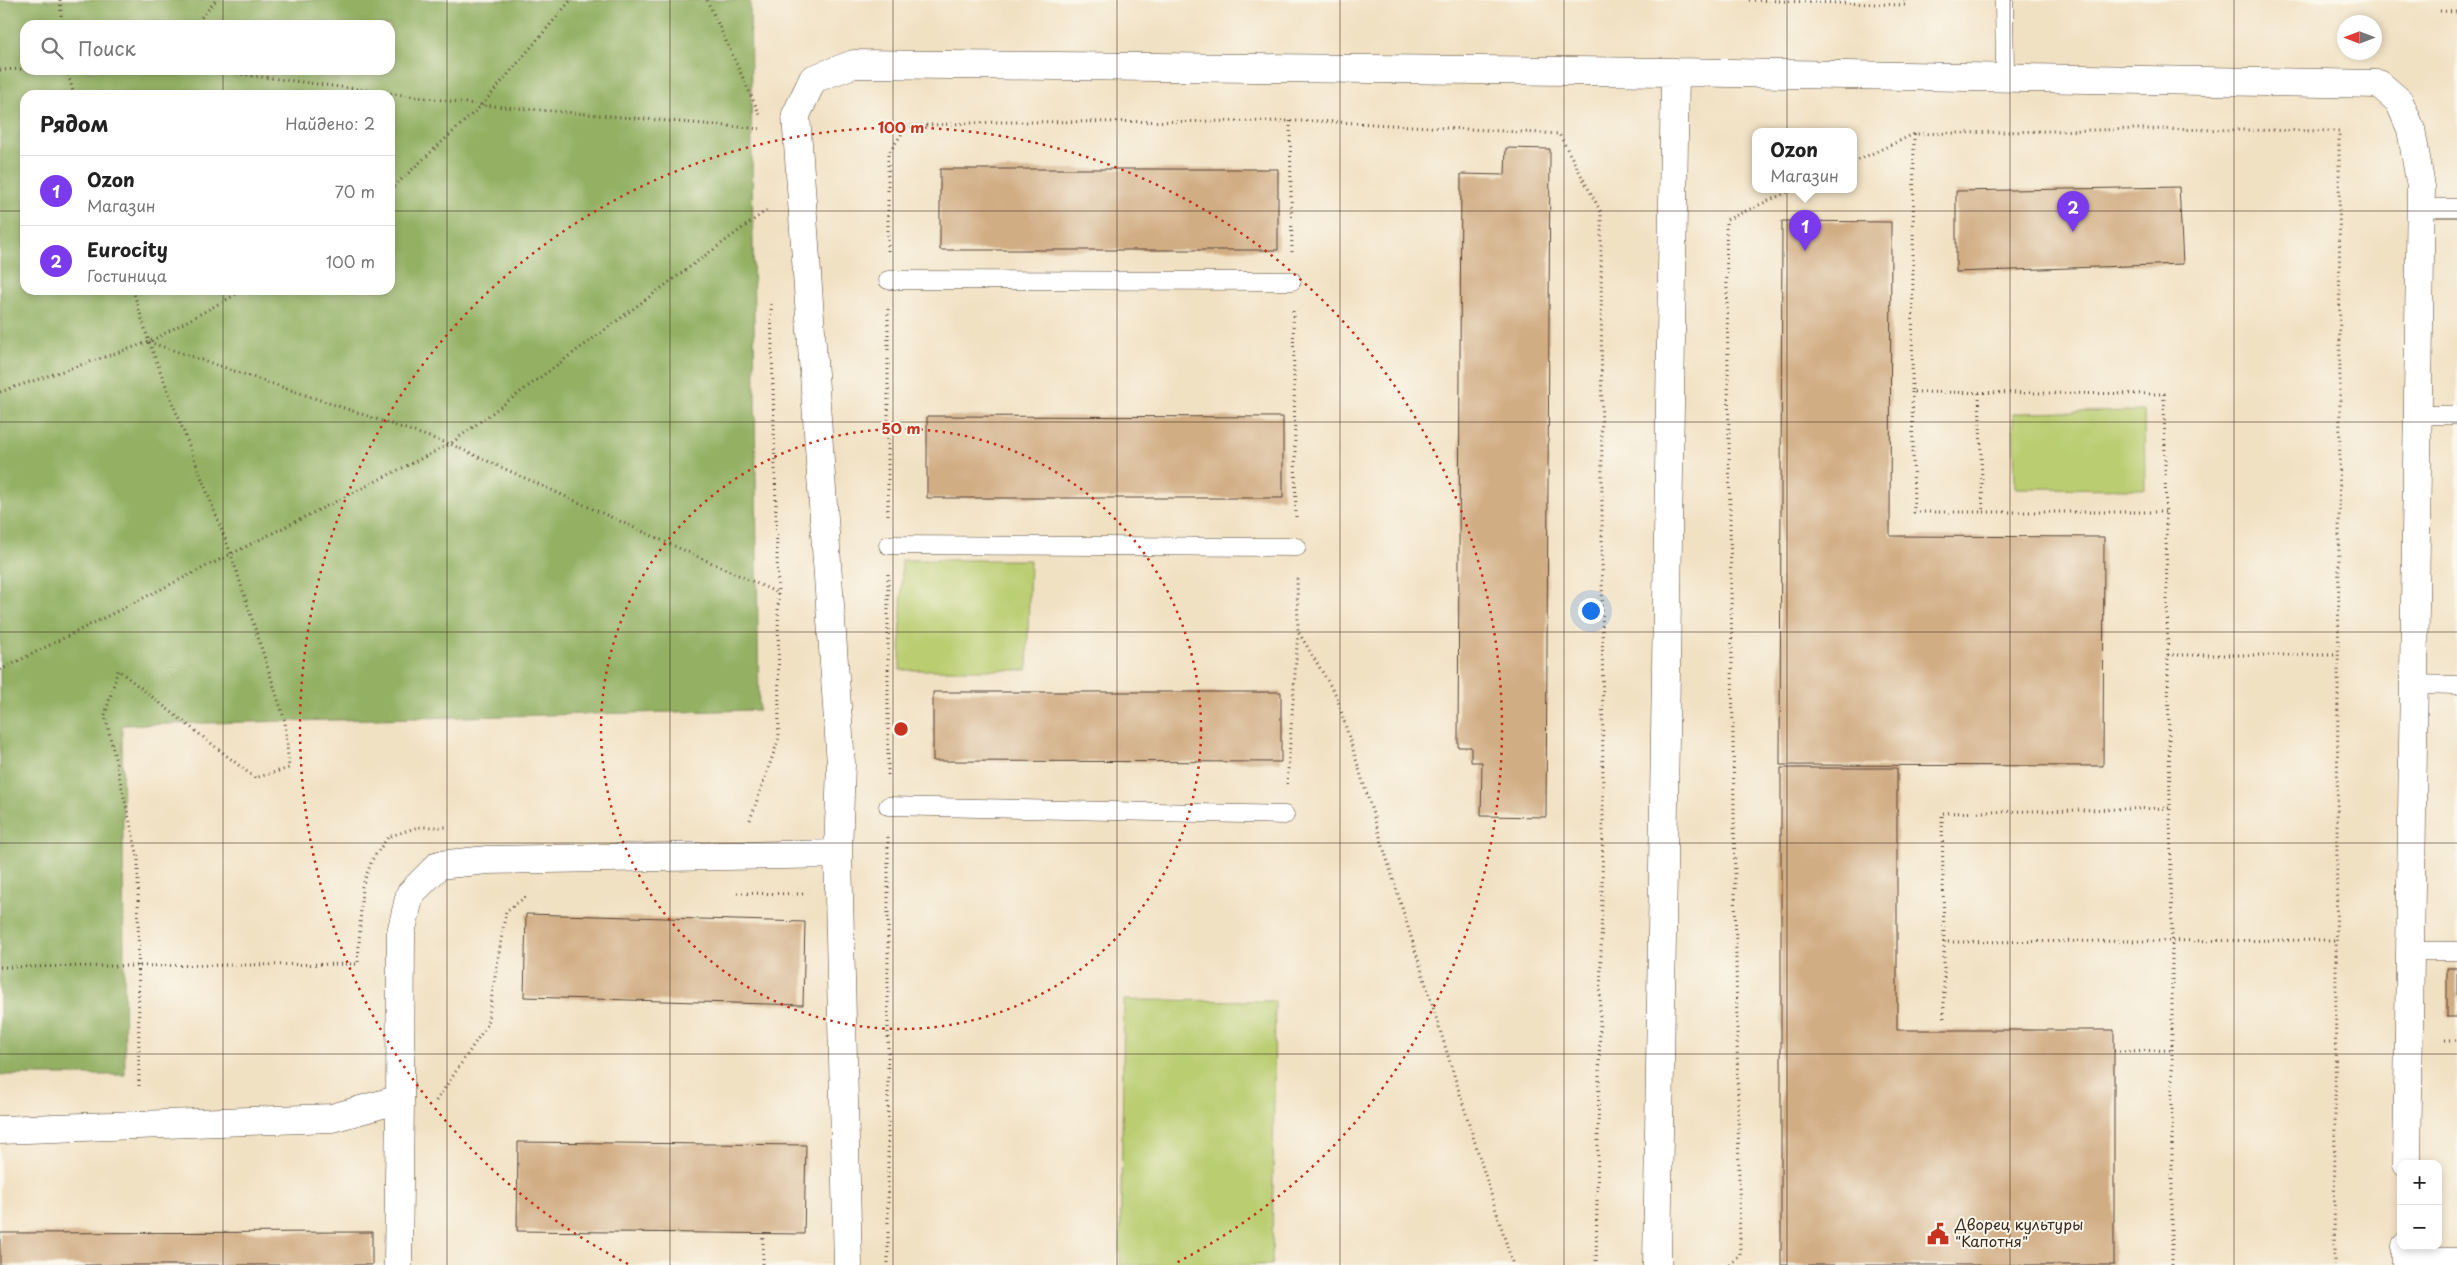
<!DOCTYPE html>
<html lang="ru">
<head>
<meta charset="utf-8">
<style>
	body { margin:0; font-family:"Playpen Sans",sans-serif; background:#f2f2f2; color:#222 }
	.controls { position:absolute; right:15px; bottom:15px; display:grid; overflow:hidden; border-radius:10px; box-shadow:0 2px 8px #0003 }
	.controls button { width:45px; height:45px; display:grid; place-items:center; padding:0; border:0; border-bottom:1px solid #e0e0e0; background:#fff; color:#222; font:25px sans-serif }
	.compass { position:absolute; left:2337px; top:15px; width:45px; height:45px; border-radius:50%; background:#fff; box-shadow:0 2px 8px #0003; rotate:270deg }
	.you { position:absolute; left:1590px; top:610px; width:18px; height:18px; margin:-12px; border:4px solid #fff; border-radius:50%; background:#1a73e8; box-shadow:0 0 0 8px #1a73e833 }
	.badge { display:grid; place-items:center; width:32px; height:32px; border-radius:50%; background:#7c3aed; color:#fff; font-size:16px; font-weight:700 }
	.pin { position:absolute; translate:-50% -41px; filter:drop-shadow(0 1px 2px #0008) }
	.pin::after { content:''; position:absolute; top:26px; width:18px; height:15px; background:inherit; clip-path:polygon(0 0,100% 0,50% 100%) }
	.popup { position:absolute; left:1752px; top:128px; width:105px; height:65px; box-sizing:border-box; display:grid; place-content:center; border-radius:10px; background:#fff; filter:drop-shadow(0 1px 4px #0005); font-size:16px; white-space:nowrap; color:#767676 }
	.popup b { font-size:19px; color:#222 }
	.popup::after { content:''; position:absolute; left:50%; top:100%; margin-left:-10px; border:10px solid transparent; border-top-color:#fff }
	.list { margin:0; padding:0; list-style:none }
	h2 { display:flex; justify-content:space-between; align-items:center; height:65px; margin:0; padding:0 20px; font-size:21px }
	h2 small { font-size:16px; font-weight:400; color:#767676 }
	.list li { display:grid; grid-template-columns:32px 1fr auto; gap:15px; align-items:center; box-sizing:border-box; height:70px; padding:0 20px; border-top:1px solid #e0e0e0 }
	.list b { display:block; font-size:19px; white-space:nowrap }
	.list p { margin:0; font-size:16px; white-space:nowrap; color:#767676 }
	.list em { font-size:16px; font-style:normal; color:#767676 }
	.icon { flex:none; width:28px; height:28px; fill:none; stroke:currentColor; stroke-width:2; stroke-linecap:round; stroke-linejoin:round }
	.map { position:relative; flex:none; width:2457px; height:1265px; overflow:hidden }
	.search { position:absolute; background:#fff; box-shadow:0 2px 8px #0003; left:20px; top:20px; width:375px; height:55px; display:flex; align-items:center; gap:12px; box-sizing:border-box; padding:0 18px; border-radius:15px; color:#767676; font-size:19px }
	.panel { position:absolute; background:#fff; box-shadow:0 2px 8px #0003; left:20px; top:90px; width:375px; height:205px; border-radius:15px }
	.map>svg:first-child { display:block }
	.green { fill:#bacd71; stroke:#7a7c48 }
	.forest { fill:#93b063; stroke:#676d40; fill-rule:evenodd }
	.building { fill:#d1ad84 }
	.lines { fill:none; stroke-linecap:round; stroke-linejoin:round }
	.service-casing { stroke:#564537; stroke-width:19 }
	.minor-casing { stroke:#564537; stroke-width:29 }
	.path { stroke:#564537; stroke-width:3; stroke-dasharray:1 4; stroke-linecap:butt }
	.service { stroke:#fff; stroke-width:18 }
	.minor { stroke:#fff; stroke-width:28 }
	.grid { fill:none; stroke:#3b2a1e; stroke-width:1; stroke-opacity:0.55 }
	.ring { fill:none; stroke:#c8321e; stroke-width:2.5; stroke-dasharray:2.5 5 }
	.labels { text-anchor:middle; stroke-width:4; stroke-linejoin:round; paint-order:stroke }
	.poi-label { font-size:15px; fill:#3b2a1e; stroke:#fbf7ec; text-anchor:start }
	.centre { fill:#c8321e; stroke:#fbf7ec; stroke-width:2.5 }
	.ring-label { font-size:15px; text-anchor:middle; font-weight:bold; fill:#c8321e; stroke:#fbf7ec; stroke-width:4; stroke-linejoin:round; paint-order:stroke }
</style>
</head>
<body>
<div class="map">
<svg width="2457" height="1265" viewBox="0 0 2457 1265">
	<rect width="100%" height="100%" fill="#fbf7ec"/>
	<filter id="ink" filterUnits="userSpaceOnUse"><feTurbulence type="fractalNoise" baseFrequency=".02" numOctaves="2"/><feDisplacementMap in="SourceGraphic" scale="10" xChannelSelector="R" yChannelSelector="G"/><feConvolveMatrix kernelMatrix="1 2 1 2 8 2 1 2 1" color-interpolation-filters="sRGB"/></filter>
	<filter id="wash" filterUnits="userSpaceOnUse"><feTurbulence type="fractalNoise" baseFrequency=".0096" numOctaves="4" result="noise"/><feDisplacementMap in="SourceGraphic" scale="20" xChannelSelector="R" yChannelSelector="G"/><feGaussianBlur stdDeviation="1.12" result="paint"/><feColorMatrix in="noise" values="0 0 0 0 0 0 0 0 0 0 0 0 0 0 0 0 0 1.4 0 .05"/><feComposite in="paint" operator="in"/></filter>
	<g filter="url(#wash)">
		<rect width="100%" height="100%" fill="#f1e1c3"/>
		<!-- green -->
		<path class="green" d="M2144,411L2145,489L2015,488L2013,413Z
			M902,560H1030L1027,670H900Z
			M1124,1000L1275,1001L1272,1265H1120Z"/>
		<!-- forest -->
		<path class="forest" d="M0,0H750L759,710L122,725L125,1075H0ZM25,25H390V70H25ZM25,95H390V290H25Z"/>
		<g id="blocks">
			<!-- building -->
			<path class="building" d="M1506,148L1550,149L1546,817L1481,816L1482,762H1471V747H1458L1461,174L1505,175Z
				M940,169H1278V250H940Z
				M2179,187L2183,264L1956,272V191Z
				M1782,221L1891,222L1890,536L2104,537L2103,766L1780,765Z
				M927,416L1283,417V498H927Z
				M933,692H1281V762L933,761Z
				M1781,768H1897V1030H2114V1265H1781Z
				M526,914L805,922L803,1005L524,997Z
				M2447,968H2457V1017H2447Z
				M518,1142L806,1145L804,1234L517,1231Z
				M372,1232V1265H0V1233Z"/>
		</g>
	</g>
	<g filter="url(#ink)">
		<use href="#blocks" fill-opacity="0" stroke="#564537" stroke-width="1"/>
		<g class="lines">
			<!-- service casing -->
			<g class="service-casing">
				<path id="service" d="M2004,0L2005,77
					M2421,208H2457
					M888,280L1292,281
					M2419,415H2457
					M888,545L1297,547
					M2414,684L2457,685
					M888,806L1285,815
					M2410,951H2457
					M2406,1256L2457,1257"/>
			</g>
			<!-- minor casing -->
			<g class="minor-casing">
				<path id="minor" d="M838,854L848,1265
					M0,1130L332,1118L400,1099L401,933L410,894L439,865L487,860L838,854L841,764L796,115L813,79L854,64L1675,72L2379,84L2399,101L2411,129L2421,187L2407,1164
					M398,1265L400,1099
					M1657,1265L1675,72
					M2406,1265V1246"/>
			</g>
			<!-- path -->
			<path class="path" d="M60,0L62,25
				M707,0L760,115
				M1749,0L1905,5V0
				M2440,11L2457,12
				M195,25L216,0
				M0,70L25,69
				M67,70L74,95
				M207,70L482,105L762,129
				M1290,121L1292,252
				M1914,134L1912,392L2164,394L2172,942V1265
				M1854,162L1914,134L2138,129L2339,131L2340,403L2334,1265
				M390,190L482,105L571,0
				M888,251V154L907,126L996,122L1318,121L1559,134L1601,212L1603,826L1596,1265
				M133,290L149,342L231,554L285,721L289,768L255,778L118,670L105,715L138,857L139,1089
				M888,309V516
				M1293,311L1296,517
				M149,342L450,444L767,210
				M0,392L149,342L244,290
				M1912,392L1914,512H2166
				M1979,393L1983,512
				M888,574V776
				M1299,633L1336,695L1513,1265
				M2168,655H2338
				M0,670L450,444L778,593
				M1287,784L1298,632L1297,576
				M750,820L779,738L778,593L771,304
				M888,837V1265
				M737,893L803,894
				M1944,942L1942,813L2170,808
				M0,967L358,964L362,887L372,860L388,837L418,827H446
				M1944,1018V942L2335,940
				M2445,1040H2457
				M2114,1051L2172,1050
				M436,1101L487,1025L506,911L527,896
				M763,1233V1265
				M1730,1265L1740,1254L1726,220L1792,190"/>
			<!-- service -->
			<use href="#service" class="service"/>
			<!-- minor -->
			<use href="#minor" class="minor"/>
		</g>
	</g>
	<!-- grid -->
	<path class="grid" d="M223,0V25M447,0V1265M670,0V1265M893,0V1265M1117,0V1265M1340,0V1265M1564,0V1265M1787,0V1265M2010,0V1265M2234,0V1265M223,70V95M0,211H25M390,211H2457M223,290V1265M0,422H2457M0,632H2457M0,843H2457M0,1054H2457"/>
	<!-- distance rings -->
	<g class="ring">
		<circle cx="901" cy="729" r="300"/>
		<path d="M628 1264A601 601 0 1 1 1174 1264"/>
	</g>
	<!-- icons -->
	<defs>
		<g id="civic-bare" transform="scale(1.725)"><path d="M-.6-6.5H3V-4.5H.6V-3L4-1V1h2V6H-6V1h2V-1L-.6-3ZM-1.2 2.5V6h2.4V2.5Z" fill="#c8321e" stroke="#fbf7ec" stroke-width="2.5" paint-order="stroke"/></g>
	</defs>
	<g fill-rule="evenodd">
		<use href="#civic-bare" x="1938" y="1234"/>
	</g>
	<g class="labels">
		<!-- poi labels -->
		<g class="poi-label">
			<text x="1955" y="1230">Дворец культуры<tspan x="1955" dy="17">"Капотня"</tspan></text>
		</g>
	</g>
	<circle cx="901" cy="729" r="8" class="centre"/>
	<g class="ring-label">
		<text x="901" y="133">100 m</text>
		<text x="901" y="434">50 m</text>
	</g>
</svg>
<div class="controls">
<button>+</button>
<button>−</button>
</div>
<svg class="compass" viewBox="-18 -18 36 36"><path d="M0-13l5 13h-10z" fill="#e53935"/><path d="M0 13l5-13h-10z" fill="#767676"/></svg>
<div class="you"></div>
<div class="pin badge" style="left:1805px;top:251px">1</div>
<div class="popup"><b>Ozon</b>Магазин</div>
<div class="pin badge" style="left:2073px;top:232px">2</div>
<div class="search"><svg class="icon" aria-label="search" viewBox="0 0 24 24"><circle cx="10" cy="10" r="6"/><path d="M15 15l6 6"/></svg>Поиск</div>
<section class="panel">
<h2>Рядом<small>Найдено: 2</small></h2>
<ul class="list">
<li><span class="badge">1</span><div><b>Ozon</b><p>Магазин</p></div><em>70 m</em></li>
<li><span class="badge">2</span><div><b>Eurocity</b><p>Гостиница</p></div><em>100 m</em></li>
</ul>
</section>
</div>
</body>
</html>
